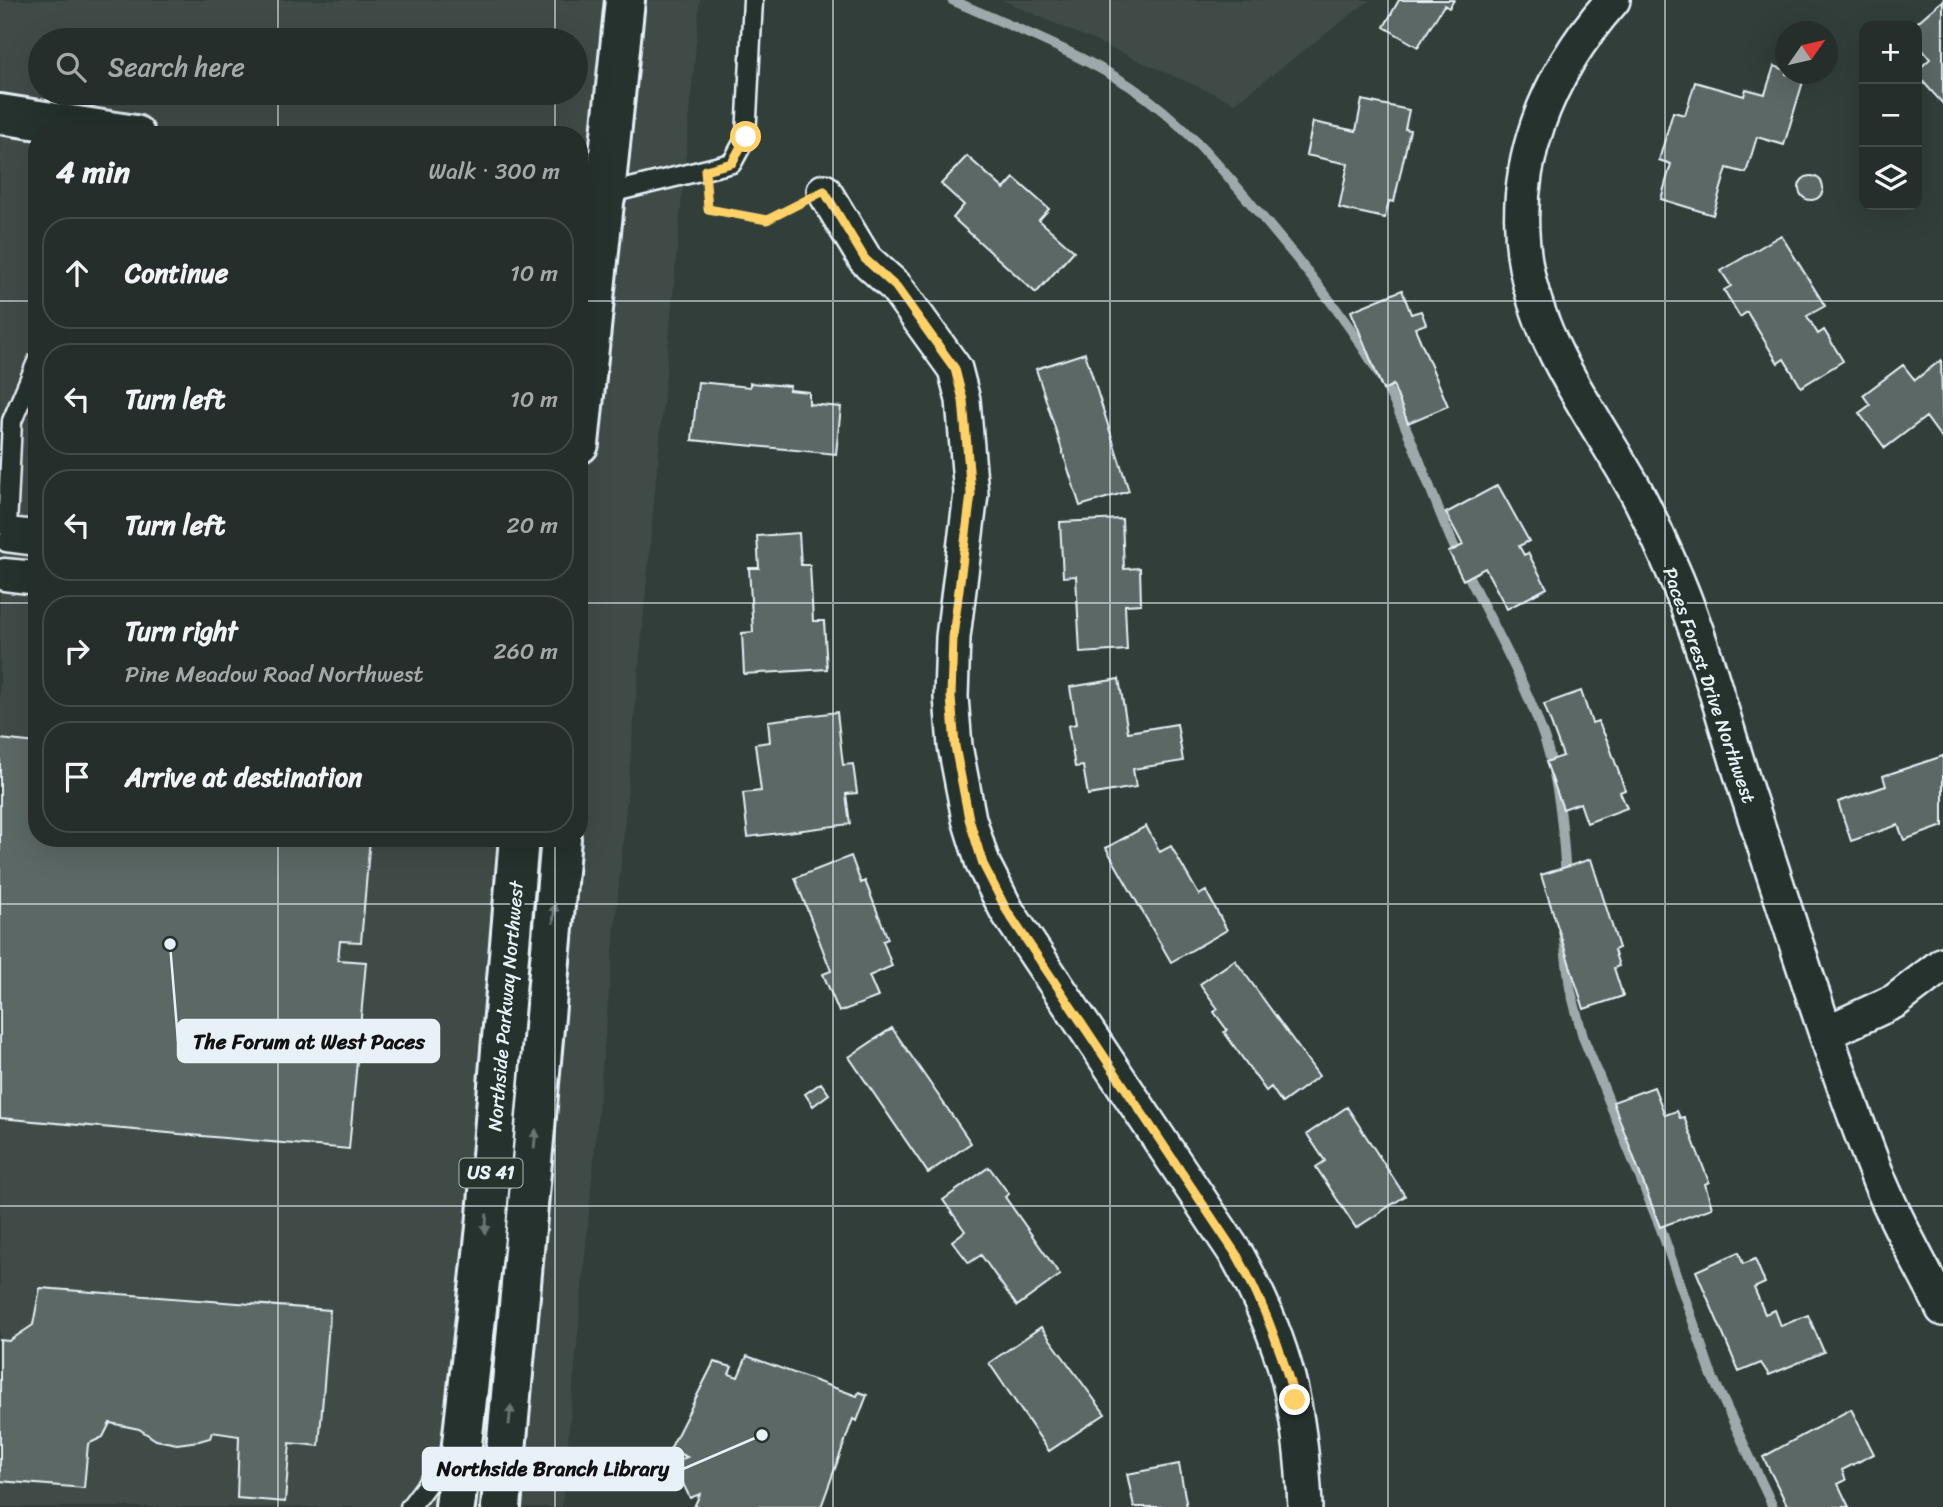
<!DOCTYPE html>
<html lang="en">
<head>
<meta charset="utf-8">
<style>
	body { margin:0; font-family:Sriracha,sans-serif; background:#2e3633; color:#f1f3f6 }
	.controls { position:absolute; right:21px; top:21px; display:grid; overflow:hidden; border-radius:14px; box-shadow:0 7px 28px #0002 }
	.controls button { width:63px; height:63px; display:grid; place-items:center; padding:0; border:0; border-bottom:2px solid #424a47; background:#262e2b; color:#f1f3f6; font:35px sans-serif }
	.compass { position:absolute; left:1775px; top:21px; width:63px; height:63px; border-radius:50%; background:#262e2b; box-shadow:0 7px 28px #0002; rotate:56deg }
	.stop { position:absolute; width:21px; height:21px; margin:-16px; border:5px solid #ffd166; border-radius:50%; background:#fff }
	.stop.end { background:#ffd166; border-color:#fff; box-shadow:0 2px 7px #0008 }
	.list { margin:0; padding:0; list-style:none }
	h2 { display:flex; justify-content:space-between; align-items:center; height:91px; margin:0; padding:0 28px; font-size:30px }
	h2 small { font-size:23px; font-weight:400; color:#a4a8a9 }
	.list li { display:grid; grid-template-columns:46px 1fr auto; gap:21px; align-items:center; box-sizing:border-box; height:112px; margin:0 14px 14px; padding:0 14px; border:2px solid #424a47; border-radius:28px }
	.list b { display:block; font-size:26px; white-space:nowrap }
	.list p { margin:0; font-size:23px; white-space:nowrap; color:#a4a8a9 }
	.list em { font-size:23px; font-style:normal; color:#a4a8a9 }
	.icon { flex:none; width:38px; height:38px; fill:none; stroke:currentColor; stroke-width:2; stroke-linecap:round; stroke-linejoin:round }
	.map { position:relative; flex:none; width:1943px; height:1507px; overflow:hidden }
	.search { position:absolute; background:#262e2b; box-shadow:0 7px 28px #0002; left:28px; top:28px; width:560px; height:77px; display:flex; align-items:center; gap:18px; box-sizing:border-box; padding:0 24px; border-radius:38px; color:#a4a8a9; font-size:26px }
	.panel { position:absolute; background:#262e2b; box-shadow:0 7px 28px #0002; left:28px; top:126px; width:560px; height:721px; border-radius:28px }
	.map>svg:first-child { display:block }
	.built { fill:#3f4b46; fill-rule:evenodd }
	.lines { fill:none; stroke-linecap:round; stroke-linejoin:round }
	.stream { stroke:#9ea9ab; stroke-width:10 }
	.building { fill:#5c6865; stroke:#e8f1f8; stroke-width:2 }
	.lane-casing { stroke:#e8f1f8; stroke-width:23 }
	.street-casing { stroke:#e8f1f8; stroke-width:38 }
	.secondary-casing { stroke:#e8f1f8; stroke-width:44 }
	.primary-casing { stroke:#e8f1f8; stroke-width:44 }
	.path { stroke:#e8f1f8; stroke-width:4.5; stroke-dasharray:7 5; stroke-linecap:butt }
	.lane { stroke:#26332d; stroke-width:18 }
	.street { stroke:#26332d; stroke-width:33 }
	.secondary { stroke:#26332d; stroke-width:38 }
	.primary { stroke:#26332d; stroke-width:38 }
	.oneway { fill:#6a7674 }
	.route { stroke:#ffd166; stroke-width:9 }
	.grid { fill:none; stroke:#e8f1f8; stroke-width:2; stroke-opacity:0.55 }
	.labels { text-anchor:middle; stroke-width:6; stroke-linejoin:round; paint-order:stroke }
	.shield { fill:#26332d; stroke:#aeb8bb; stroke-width:2 }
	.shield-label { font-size:18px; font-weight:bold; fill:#e8f1f8 }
	.street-label { font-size:19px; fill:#e8f1f8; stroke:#26332d }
	.leader { fill:none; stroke:#e8f1f8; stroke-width:2.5 }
	.callout-dot { fill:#e8f1f8; stroke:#26332d; stroke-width:2.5 }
	.callout { fill:#e8f1f8; stroke:#e8f1f8; stroke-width:2.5 }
	.callout-label { font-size:21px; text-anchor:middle; font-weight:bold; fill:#111 }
</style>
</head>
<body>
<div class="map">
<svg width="1943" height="1507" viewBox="0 0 1943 1507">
	<rect width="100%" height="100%" fill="#323e39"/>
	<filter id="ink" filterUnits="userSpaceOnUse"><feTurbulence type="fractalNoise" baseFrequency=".0143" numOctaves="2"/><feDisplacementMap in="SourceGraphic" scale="14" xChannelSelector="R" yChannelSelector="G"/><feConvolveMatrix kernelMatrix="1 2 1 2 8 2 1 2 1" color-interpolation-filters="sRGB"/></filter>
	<g filter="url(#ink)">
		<!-- built -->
		<path class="built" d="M0,0H700L562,1507H0ZM40,40H576V93H40ZM37,135H579V838H37Z
			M1002,0H1370L1235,103Z"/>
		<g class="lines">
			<!-- stream -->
			<path class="stream" d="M952,0C1012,27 1075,51 1130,86C1186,123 1227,175 1269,225C1315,280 1361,336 1393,400C1417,447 1432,498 1454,546C1482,607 1518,665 1541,729C1559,777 1563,828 1566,879
				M1563,930L1570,988L1583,1037L1661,1229L1712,1376L1773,1507"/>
		</g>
		<!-- building -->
		<path class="building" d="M1399,0H1454L1449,8L1444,5L1418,47L1384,27Z
			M1943,0V104L1917,75V71L1930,59L1917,43V26H1913Z
			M1774,66L1786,70V74L1805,75L1784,145L1757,137L1746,173L1727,168L1713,215L1661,199L1671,164L1659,160L1673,112L1685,115L1695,82L1744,96L1746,89L1765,94Z
			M1362,100L1409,110L1405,129L1410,130L1394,202L1389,201L1385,218L1339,208L1348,164L1306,155L1313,122L1356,131Z
			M967,156L1004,189L1014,178L1049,209L1039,220L1074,251L1036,293L953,218L964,205L941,184Z
			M1799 188a12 12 0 1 1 24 0a12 12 0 1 1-24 0Z
			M1781,235L1825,306L1807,316L1818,334L1824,330L1843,361L1801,387L1784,359L1778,363L1747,312L1740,317L1724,290L1731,286L1721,271Z
			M1402,290L1411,314L1421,311L1426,324L1415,328L1448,406L1408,423L1393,385L1383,390L1351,311Z
			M1085,353L1129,491L1080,506L1036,369Z
			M1941,360L1943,440L1926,417L1885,448L1859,413L1870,405L1863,395L1903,365L1915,380Z
			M698,382L750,387V383L790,386L789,390L809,392V404L841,407L836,454L692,440Z
			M1498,485L1529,541L1519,546L1524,555L1528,553L1547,588L1507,609L1485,568L1463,580L1449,552L1463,545L1446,513Z
			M1122,519L1124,569L1140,568L1141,604L1125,605L1127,650L1080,653L1076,576L1063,577L1060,522Z
			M799,533L801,565H810L813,621H824L827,669L744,674L742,633L753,632L749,568H759L757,536Z
			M1119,679L1128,732L1177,724L1183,761L1133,769L1136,787L1088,795L1083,766L1075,767L1068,726L1076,724L1070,687Z
			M1581,691L1592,723L1598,721L1608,742L1625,790L1620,792L1627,808L1587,823L1580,803L1563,809L1546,762L1563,756L1544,704Z
			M837,712L843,765L853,764L857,793L846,794L850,824L748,837L743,793L761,791L755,744L770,742L768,721Z
			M0,739L37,743V838H370L361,942L340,941L338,960L366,962L349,1149L0,1118Z
			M1943,756V826L1904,840L1898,825L1851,841L1838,802L1886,786L1883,776Z
			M1146,826L1160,852L1171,846L1199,895L1206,891L1227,930L1171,962L1106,848Z
			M851,856L861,883L865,881L888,939L883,941L892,966L869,976L878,997L839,1012L823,974L831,971L795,878Z
			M1591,859L1619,948L1614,950L1619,966L1614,968L1623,996L1584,1009L1541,875Z
			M1235,960L1319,1076L1282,1103L1271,1087L1266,1091L1224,1032L1227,1030L1214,1012L1218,1009L1200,984Z
			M892,1028L971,1143L928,1173L849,1057Z
			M821,1083L829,1094L813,1106L805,1094Z
			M1654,1087L1665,1115L1677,1111L1680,1118L1684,1117L1709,1182L1705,1184L1712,1208L1660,1227L1613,1102Z
			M1347,1107L1405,1196L1356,1228L1316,1167L1325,1161L1307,1134Z
			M989,1167L1009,1194L1005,1197L1060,1275L1017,1306L981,1255L969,1263L952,1241L965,1231L943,1200Z
			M1739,1252L1743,1264L1755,1259L1765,1283L1754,1288L1765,1314L1775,1310L1781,1326L1808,1315L1824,1352L1769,1375L1761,1363L1739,1372L1696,1271Z
			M40,1288L330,1310L319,1446L290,1443L285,1502L237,1498L239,1436L212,1432L210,1438L199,1441L177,1444L156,1440L139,1429L110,1423L103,1437L88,1444L84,1488L0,1481V1340L9,1341L33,1325Z
			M1041,1327L1105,1414L1049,1451L989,1363Z
			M747,1356L857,1396L859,1392L867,1395L857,1421L853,1419L821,1507H694L700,1494L690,1498L673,1463L687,1457L670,1449L714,1362L732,1367L729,1374L738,1377Z
			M1851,1409L1874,1454L1842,1470L1846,1480L1838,1484L1849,1507H1788L1763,1457Z
			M1179,1464L1187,1507H1134L1127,1474Z"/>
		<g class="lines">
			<!-- lane casing -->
			<g class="lane-casing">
				<path id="lane" d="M606,194L732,163L746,137L753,0
					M37,362L12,421L7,527L37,530
					M6,542L37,546
					M4,568L37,571
					M4,581L37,585
					M410,1507L454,1448"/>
			</g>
			<!-- street casing -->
			<g class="street-casing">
				<path id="street" d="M1613,0C1547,74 1508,167 1526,267C1541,347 1592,414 1632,484C1649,514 1663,548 1677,580C1705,647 1724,721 1746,790C1789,919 1828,1049 1877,1175C1895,1221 1921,1265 1943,1309
					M824,191L865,259L896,287L955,369L963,400L971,494L953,637L951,697L955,746L969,819L983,864L1007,911L1238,1257C1286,1344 1301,1409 1305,1507
					M1826,1033L1895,1001L1943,964"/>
			</g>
			<!-- secondary casing -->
			<g class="secondary-casing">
				<path id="secondary" d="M0,114L135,135
					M579,191L606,194"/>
			</g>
			<!-- primary casing -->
			<g class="primary-casing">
				<path id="primary" d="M579,444L625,0
					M455,1507L486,1227L519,838
					M501,1507L561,838"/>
			</g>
			<!-- path -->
			<path class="path" d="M707,195V209L767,220L795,206"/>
			<!-- lane -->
			<use href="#lane" class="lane"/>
			<!-- street -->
			<use href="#street" class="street"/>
			<!-- secondary -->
			<use href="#secondary" class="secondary"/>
			<!-- primary -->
			<use href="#primary" class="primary"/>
		</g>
		<!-- one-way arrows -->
		<defs><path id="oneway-solid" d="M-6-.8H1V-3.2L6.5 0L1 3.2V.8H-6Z" transform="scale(1.75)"/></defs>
		<g class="oneway">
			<use href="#oneway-solid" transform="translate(554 913) rotate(-85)"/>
			<use href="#oneway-solid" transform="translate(535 1139) rotate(-85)"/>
			<use href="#oneway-solid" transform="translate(486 1224) rotate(95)"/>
			<use href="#oneway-solid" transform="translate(510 1415) rotate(-84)"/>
		</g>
	</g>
	<g class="lines" filter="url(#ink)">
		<!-- route -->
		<path class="route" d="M746,137L732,163L705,170L708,209L767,220L824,191L865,259L896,287L955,369L963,400L971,494L953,637L951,697L955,746L969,819L983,864L1007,911L1238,1257C1264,1304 1281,1349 1295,1400"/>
	</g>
	<!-- grid -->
	<path class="grid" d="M278,0V40M555,0V40M833,0V1507M1110,0V1507M1388,0V1507M1665,0V1507M278,93V135M555,93V135M0,301H37M579,301H1943M0,603H37M579,603H1943M278,838V1507M555,838V1507M0,904H1943M0,1206H1943"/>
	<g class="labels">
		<!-- shield labels -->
		<rect class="shield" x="459.5" y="1158.5" width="63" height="29" rx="5"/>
		<g class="shield-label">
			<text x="491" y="1179">US 41</text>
		</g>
		<!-- street labels -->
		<g class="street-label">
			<text transform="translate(1710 685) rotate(71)" y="7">Paces Forest Drive Northwest</text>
			<text transform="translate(505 1006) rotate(-85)" y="7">Northside Parkway Northwest</text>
		</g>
	</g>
	<!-- callouts -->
	<path class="leader" d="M170 944L178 1041M762 1435L683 1469"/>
	<g class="callout-dot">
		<circle cx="170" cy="944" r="7"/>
		<circle cx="762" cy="1435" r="7"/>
	</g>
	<g class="callout">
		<rect x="178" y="1020" width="261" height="42" rx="7"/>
		<rect x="423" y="1448" width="260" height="42" rx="7"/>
	</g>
	<g class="callout-label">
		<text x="309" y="1049">The Forum at West Paces</text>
		<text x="553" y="1476">Northside Branch Library</text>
	</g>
</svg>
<div class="controls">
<button>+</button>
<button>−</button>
<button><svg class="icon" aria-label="layers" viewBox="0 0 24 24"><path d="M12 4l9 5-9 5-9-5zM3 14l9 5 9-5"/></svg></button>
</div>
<svg class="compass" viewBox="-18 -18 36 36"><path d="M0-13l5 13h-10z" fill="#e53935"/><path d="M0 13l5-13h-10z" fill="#a4a8a9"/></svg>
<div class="stop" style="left:746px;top:137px"></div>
<div class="stop end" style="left:1295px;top:1400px"></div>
<div class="search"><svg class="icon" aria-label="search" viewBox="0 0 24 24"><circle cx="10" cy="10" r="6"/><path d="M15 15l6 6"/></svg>Search here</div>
<section class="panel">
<h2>4 min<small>Walk · 300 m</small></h2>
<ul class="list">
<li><svg class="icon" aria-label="ahead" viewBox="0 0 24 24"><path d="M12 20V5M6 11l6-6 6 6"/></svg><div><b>Continue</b></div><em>10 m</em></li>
<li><svg class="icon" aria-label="left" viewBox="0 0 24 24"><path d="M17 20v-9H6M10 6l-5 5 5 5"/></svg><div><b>Turn left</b></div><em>10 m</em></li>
<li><svg class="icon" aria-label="left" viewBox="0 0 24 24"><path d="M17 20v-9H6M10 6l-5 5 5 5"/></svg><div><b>Turn left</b></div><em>20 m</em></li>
<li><svg class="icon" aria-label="right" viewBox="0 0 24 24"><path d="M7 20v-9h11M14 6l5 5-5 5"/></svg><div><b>Turn right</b><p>Pine Meadow Road Northwest</p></div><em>260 m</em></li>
<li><svg class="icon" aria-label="arrive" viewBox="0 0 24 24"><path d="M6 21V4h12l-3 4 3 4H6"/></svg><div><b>Arrive at destination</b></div></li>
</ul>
</section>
</div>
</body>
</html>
